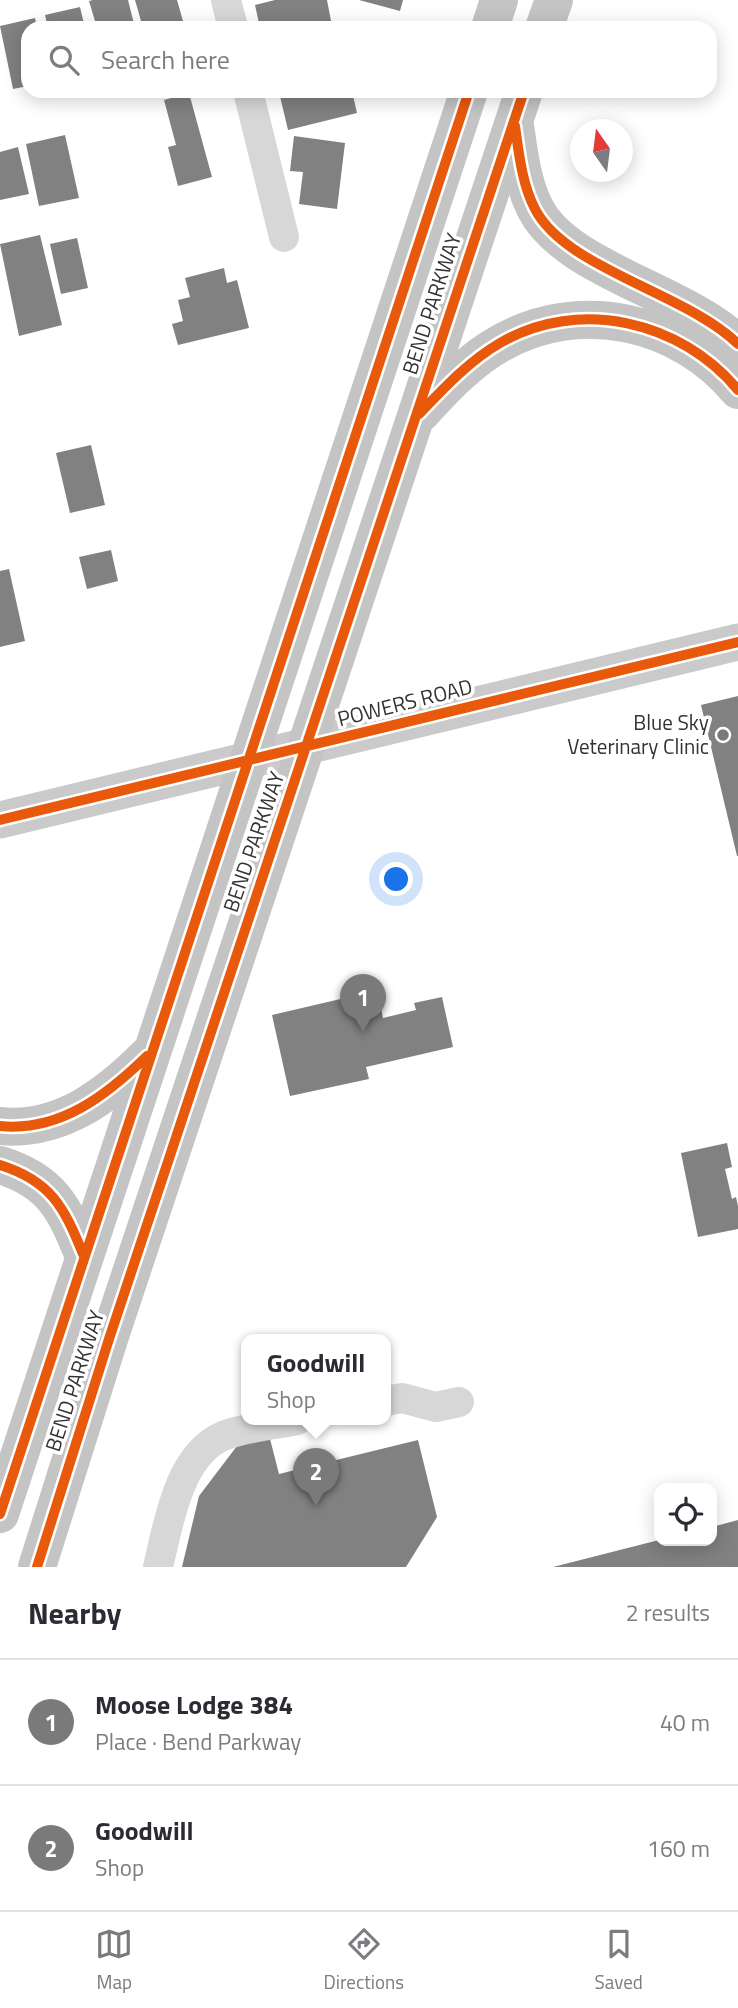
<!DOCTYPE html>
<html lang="en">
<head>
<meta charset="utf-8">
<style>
	body { margin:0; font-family:"Titillium Web",sans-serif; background:#f2f2f3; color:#2b2b33 }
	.controls { position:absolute; right:21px; bottom:21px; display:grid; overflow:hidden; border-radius:14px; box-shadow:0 4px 18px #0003 }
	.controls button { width:63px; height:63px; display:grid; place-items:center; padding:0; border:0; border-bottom:2px solid #e1e1e2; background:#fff; color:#2b2b33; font:35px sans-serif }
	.compass { position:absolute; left:570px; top:119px; width:63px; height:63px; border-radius:50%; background:#fff; box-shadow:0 4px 18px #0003; rotate:346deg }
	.you { position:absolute; left:397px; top:880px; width:24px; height:24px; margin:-18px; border:5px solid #fff; border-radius:50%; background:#1a73e8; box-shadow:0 0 0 10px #1a73e833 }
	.badge { display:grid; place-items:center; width:46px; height:46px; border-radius:50%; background:#7a7a7a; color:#fff; font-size:23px; font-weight:700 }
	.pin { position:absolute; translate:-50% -58px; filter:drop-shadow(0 2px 4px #0008) }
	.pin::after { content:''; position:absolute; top:37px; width:24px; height:21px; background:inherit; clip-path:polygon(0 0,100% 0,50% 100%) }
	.popup { position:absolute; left:241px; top:1334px; width:150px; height:91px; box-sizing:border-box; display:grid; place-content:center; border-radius:14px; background:#fff; filter:drop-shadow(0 2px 5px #0005); font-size:23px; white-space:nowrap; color:#7c7c81 }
	.popup b { font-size:26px; color:#2b2b33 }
	.popup::after { content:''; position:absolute; left:50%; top:100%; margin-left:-14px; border:14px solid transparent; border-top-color:#fff }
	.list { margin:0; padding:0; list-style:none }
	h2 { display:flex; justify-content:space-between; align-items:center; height:91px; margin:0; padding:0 28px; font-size:30px }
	h2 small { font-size:23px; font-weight:400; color:#7c7c81 }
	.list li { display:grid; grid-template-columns:46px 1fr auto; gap:21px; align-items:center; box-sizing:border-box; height:126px; padding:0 28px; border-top:2px solid #e1e1e2 }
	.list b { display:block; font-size:26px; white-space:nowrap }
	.list p { margin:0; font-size:23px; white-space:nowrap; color:#7c7c81 }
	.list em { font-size:23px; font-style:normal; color:#7c7c81 }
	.icon { flex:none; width:38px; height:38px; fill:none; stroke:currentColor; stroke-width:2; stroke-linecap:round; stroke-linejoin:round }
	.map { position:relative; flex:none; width:738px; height:1567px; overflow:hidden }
	.search { position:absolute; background:#fff; box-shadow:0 4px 18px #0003; left:21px; right:21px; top:21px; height:77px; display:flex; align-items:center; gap:18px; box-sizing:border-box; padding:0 24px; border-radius:21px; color:#7c7c81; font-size:26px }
	.sheet { height:343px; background:#fff }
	nav { display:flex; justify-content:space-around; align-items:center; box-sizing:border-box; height:98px; border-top:2px solid #e1e1e2; background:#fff; font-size:19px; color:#7c7c81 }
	nav a { display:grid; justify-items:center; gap:4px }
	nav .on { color:#7a7a7a }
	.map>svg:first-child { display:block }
	.building { fill:#818181 }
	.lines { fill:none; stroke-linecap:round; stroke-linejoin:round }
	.minor { stroke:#d7d7d7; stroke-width:30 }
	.major { stroke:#cacaca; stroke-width:37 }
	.highway { stroke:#c4c4c4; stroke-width:38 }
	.cycleway-casing { stroke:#fff; stroke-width:15 }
	.cycleway { stroke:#e8590c; stroke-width:10 }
	.poi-dot { fill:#7a7a7a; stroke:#fff; stroke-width:2.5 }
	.labels { text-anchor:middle; stroke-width:7; stroke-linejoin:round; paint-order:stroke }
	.street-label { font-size:21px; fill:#333; stroke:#fff }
	.poi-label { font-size:21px; fill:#333; stroke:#fff; text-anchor:end }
</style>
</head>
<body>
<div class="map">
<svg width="738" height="1567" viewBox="0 0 738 1567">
	<rect width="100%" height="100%" fill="#fff"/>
	<!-- building -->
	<path class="building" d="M93,0H128L135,28H97L89,1Z
		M135,0H177L185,28H143Z
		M275,0H327L332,26L260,28L255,5Z
		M359,0H403L400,11Z
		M80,7L85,28H48L45,15Z
		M35,18L37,28H28V86L13,89L0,26Z
		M286,91H352L357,113L288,130L279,92Z
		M189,93L212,177L178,186L168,147L176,145L164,100Z
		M65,135L79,198L39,206L26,144Z
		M294,136L345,143L337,209L299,204L303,172L290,171Z
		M18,147L29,194L0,200V152Z
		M40,235L62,325L19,336L0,244Z
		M77,238L88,288L61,294L50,244Z
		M224,268L227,283L237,280L249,328L178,345L172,324L183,321L178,300L190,297L185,278Z
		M91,445L105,505L70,513L56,453Z
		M111,550L118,581L87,589L79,557Z
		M9,569L25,641L0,647V571Z
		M738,696V856H737L701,705Z
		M349,997L351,1004L379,997L383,1018L416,1010L414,1003L442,997L453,1047L366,1067L369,1079L290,1096L272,1015Z
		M727,1143L732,1167L725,1169L732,1199L736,1197L738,1206V1229L698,1237L681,1153Z
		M269,1435L279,1474L418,1440L437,1517L406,1567H182L199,1496L240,1442Z
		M738,1520V1567H553L659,1540L712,1541V1527Z"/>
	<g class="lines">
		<!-- minor -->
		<path class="minor" d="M226,0L233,28
			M248,91L284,237
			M386,1401L402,1398L436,1407L459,1402
			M158,1567C168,1526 178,1455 223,1436C245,1427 274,1425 297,1420"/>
		<!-- major -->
		<path class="major" d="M0,820L738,642"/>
		<!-- highway -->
		<path class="highway" d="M490,28L499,0
			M544,28L554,0
			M515,125C519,153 522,182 535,208C565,269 685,292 738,344
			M421,413C445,387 470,360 501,343C580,298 681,321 738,390
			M0,1126C61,1132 108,1095 148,1055
			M0,1165C51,1181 64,1207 83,1254
			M0,1514L469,91
			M37,1567L109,1339L524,91"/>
		<!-- cycleway casing -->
		<g class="cycleway-casing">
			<path id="cycleway" d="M515,126C519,154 522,184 535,209C566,269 686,293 738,344
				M419,414C444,388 469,361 500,343C579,297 681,321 738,390
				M0,820L738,642
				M0,1126C60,1132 107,1095 147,1056
				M0,1165C51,1181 64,1207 83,1254
				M0,1514L469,91
				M37,1567L109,1339L524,91"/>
		</g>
		<!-- cycleway -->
		<use href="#cycleway" class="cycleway"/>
	</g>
	<!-- markers -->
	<circle class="poi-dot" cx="723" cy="735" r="7"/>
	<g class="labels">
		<!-- street labels -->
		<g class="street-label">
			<text transform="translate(432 304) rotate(-72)" y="7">BEND PARKWAY</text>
			<text transform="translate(405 703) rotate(-14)" y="7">POWERS ROAD</text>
			<text transform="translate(254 842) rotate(-71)" y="7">BEND PARKWAY</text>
			<text transform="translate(75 1381) rotate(-72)" y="7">BEND PARKWAY</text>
		</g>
		<!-- poi labels -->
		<g class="poi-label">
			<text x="709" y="730">Blue Sky<tspan x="709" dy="24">Veterinary Clinic</tspan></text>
		</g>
	</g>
</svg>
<div class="controls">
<button><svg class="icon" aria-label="locate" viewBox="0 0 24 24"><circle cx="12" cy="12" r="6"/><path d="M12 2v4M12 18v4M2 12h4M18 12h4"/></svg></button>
</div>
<svg class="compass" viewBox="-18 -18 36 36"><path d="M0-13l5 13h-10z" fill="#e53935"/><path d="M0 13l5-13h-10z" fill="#7c7c81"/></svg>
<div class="you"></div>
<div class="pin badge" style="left:363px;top:1032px">1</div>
<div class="pin badge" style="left:316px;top:1506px">2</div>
<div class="popup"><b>Goodwill</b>Shop</div>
<div class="search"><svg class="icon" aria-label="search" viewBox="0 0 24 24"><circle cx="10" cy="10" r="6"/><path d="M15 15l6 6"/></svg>Search here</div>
</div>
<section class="sheet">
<h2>Nearby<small>2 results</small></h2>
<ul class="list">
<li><span class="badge">1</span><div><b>Moose Lodge 384</b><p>Place · Bend Parkway</p></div><em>40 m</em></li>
<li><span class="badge">2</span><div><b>Goodwill</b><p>Shop</p></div><em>160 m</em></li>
</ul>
</section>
<nav>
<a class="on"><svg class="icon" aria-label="map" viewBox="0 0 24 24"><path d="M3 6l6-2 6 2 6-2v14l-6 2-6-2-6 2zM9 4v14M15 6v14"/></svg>Map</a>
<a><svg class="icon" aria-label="directions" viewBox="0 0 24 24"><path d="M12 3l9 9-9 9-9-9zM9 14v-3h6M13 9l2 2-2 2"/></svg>Directions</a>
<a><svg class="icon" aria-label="saved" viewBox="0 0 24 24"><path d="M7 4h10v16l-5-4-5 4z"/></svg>Saved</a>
</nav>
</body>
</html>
